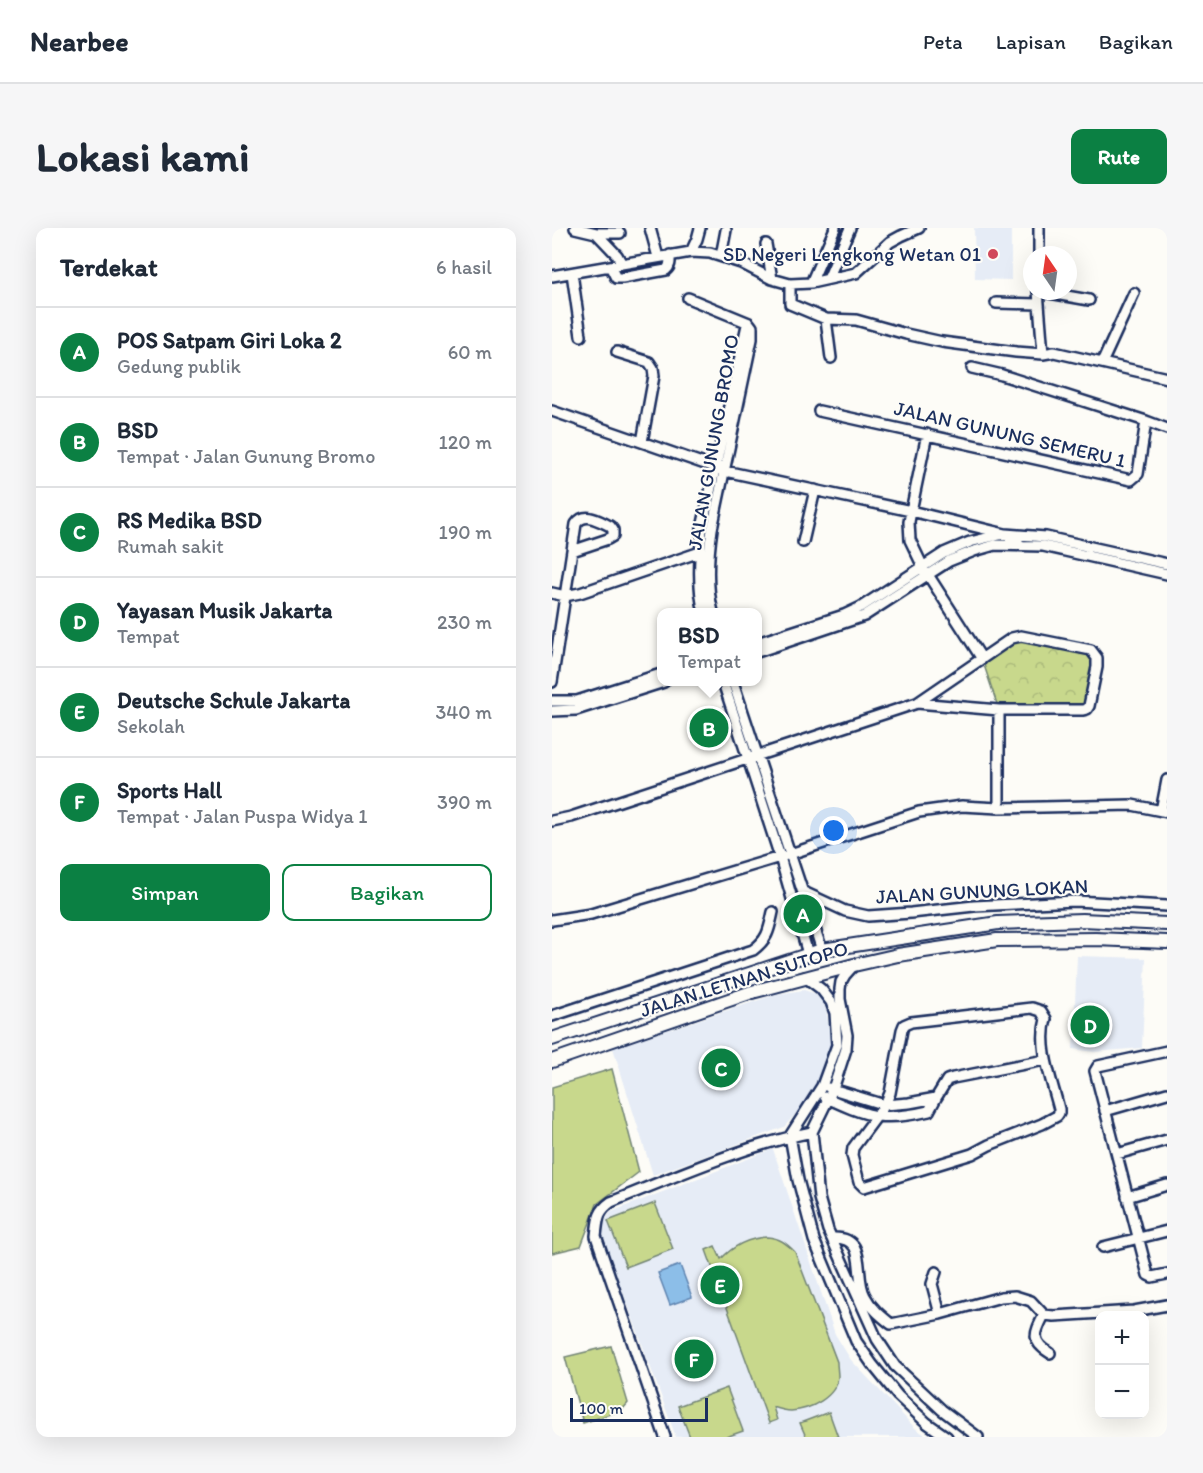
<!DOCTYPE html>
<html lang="id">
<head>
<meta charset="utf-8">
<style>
	body { margin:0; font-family:Itim,sans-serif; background:#f6f6f7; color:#1f2937 }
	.controls { position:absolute; right:18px; bottom:18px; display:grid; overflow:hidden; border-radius:12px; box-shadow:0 6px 24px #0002 }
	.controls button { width:54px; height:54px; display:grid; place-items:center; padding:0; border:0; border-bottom:2px solid #e0e1e3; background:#fff; color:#1f2937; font:30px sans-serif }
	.compass { position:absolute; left:471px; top:18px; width:54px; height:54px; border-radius:50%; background:#fff; box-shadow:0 6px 24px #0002; rotate:347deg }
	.scale { position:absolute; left:18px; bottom:15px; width:138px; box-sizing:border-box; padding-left:6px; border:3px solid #1b2f5e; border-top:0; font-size:16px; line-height:21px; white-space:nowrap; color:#1b2f5e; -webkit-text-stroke:4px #fdfcf7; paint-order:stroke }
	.you { position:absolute; left:282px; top:603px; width:21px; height:21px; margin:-15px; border:4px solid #fff; border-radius:50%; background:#1a73e8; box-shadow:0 0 0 9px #1a73e833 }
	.badge { display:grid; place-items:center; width:39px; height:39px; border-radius:50%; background:#0b8043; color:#fff; font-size:20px; font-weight:700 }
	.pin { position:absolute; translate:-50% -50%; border:3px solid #fff; box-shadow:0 2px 6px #0006 }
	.popup { position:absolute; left:105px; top:380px; width:105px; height:78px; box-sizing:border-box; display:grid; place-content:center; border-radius:12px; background:#fff; filter:drop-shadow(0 2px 4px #0005); font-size:20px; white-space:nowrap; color:#747a83 }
	.popup b { font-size:22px; color:#1f2937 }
	.popup::after { content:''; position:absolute; left:50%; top:100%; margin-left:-12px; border:12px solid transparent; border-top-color:#fff }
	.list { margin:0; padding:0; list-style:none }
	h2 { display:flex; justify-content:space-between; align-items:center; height:78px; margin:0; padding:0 24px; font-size:26px }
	h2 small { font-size:20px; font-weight:400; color:#747a83 }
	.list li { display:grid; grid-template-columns:39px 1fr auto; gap:18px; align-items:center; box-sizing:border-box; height:90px; padding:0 24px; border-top:2px solid #e0e1e3 }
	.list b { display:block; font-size:22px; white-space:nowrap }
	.list p { margin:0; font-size:20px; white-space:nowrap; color:#747a83 }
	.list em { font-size:20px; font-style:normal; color:#747a83 }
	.actions { display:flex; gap:12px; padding:18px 24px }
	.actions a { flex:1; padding:14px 0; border:2px solid #0b8043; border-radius:12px; text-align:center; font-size:21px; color:#0b8043 }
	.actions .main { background:#0b8043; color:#fff }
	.map { position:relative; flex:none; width:615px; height:1209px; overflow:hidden; border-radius:12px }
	header { display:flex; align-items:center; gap:36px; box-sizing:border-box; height:84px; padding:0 30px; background:#fff; border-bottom:2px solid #e0e1e3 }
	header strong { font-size:28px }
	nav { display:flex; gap:33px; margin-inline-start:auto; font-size:21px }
	.intro { display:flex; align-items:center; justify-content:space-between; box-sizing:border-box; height:144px; padding:0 36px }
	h1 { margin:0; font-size:42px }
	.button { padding:15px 27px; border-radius:12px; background:#0b8043; color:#fff; font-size:21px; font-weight:700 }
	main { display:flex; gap:36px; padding:0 36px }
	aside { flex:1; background:#fff; border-radius:12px; box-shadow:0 6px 24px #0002 }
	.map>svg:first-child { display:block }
	.built { fill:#e6ecf6 }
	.grass { fill:#c8d88c; stroke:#728475; stroke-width:1.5 }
	.forest { fill:url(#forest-crowns); stroke:#728475; stroke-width:1.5 }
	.water { fill:#8cbee8; stroke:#5f85b1; stroke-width:1.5 }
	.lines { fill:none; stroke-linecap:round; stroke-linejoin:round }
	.minor-casing { stroke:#1b2f5e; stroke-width:14 }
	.major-casing { stroke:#1b2f5e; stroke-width:16 }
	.minor { stroke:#fdfcf7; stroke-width:9 }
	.major { stroke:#fdfcf7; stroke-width:12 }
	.poi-dot { fill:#d1495b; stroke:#fdfcf7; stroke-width:2 }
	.labels { text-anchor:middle; stroke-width:4.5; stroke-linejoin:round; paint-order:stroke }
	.poi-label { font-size:20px; fill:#1b2f5e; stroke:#fdfcf7; text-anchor:end }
	.street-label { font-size:20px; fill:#1b2f5e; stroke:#fdfcf7 }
</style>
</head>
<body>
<header>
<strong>Nearbee</strong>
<nav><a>Peta</a><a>Lapisan</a><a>Bagikan</a></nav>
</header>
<div class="intro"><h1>Lokasi kami</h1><a class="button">Rute</a></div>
<main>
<aside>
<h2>Terdekat<small>6 hasil</small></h2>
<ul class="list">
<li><span class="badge">A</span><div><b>POS Satpam Giri Loka 2</b><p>Gedung publik</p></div><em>60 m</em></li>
<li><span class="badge">B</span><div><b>BSD</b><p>Tempat · Jalan Gunung Bromo</p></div><em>120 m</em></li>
<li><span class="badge">C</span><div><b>RS Medika BSD</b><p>Rumah sakit</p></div><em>190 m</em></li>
<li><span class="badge">D</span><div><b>Yayasan Musik Jakarta</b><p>Tempat</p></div><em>230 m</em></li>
<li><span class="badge">E</span><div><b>Deutsche Schule Jakarta</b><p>Sekolah</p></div><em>340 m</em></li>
<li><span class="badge">F</span><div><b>Sports Hall</b><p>Tempat · Jalan Puspa Widya 1</p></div><em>390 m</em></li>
</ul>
<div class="actions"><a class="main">Simpan</a><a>Bagikan</a></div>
</aside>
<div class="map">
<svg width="615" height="1209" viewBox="0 0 615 1209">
	<defs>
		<pattern id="forest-crowns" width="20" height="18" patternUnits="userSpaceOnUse" patternTransform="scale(1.5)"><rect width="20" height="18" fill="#c8d88c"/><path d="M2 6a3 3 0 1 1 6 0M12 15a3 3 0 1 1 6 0" fill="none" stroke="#abba7b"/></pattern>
	</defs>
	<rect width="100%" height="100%" fill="#fdfcf7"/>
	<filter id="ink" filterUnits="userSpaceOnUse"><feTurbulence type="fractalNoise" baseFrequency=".0167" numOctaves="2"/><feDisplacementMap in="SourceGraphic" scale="12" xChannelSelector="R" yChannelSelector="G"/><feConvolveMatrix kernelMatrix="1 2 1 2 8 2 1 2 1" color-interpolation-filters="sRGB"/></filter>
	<g filter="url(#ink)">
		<!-- built -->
		<path class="built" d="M422,0H459V52L423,51Z
			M525,728L594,730L590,820L542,824L521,821Z
			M252,762L261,765L269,770L274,781L279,816L265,856L254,874L232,899L101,947L61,820L225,766Z
			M221,921L283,1106L299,1132L363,1200L376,1209H124L51,1009L52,994L59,984Z"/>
		<!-- grass -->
		<path class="grass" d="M60,841L87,944L45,976L29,1018L0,1025V859Z
			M103,975L121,1021L74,1039L56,993Z
			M215,1009C228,1010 234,1015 243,1024L285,1134C285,1139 286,1144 286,1149C284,1169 258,1182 239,1183C233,1183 227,1181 221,1179L225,1192L217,1195L154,1022L163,1018L169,1031C182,1017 196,1010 215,1009Z
			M59,1118L76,1175L70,1182L31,1195L13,1129Z
			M175,1160L191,1203L174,1209H138L126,1178Z
			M277,1184L286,1209H254L248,1195Z"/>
		<!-- forest -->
		<path class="forest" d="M460,410L539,422L545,430L535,481L447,482L430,431Z"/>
		<!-- water -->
		<path class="water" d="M128,1037L140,1069L118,1077L106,1045Z"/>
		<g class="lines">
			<!-- minor casing -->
			<g class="minor-casing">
				<path id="minor" d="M23,0L44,5H68
					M98,0L106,29
					M44,5L65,27L70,36
					M214,16L220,51
					M139,24L145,11L148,0
					M487,27V0
					M169,28L174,2
					M58,38L64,50H70L114,42C119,38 118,33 118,27
					M20,45L29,108
					M0,48L139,24L158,25L189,35L220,51L238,56L259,55L304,45L338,14L349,8L367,0
					M276,51L298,0
					M259,55L283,0
					M238,56V76L274,91L304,92L354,106L390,114L464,124L491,126L502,124L615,150
					M486,63L491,126
					M486,63L537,72
					M136,70L197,95
					M444,75L487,76
					M274,91L279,130
					M65,124L97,134L101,140L102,148L90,214
					M550,135L582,65
					M420,140L450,147L594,193L615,201
					M0,183L173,243L359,283L453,306L469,317
					M267,183L579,252L586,246L594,193
					M375,206L359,283L357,294L358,312L371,339L430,431
					M251,314L263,262
					M0,365L13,368L28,365L148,324L152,325
					M152,384C145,359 148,326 150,300L195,97L197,95
					M161,384C154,358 156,328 160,301L200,111V99L197,95
					M205,415L292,387L309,379L392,325L418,314L442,308L453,306L494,309L615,336
					M205,424L312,388L397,333L422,323L443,317L491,318L615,346
					M0,454L24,296C33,283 47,293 58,298L61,302V308L56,311L20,323
					M171,454L228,629L256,726
					M181,454L270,722
					M0,473H25L109,446
					M447,482V580
					M0,483L24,482L112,454
					M609,583L615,552
					M0,593L19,589L365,475L460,410L469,408L539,422L545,430V439L537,478L535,481L531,482H447L365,475
					M252,664L293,683L316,688L359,685L422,678L523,673L615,678
					M0,692L39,686L238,626L367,584L410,578L447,580L580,577L615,584
					M302,737L293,747L289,754L288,761V771L295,807L294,821L281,861L260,904L267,970L276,1002L325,1111L343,1138L390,1182L426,1209
					M253,749L269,761L279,774L283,785L285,817L270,858L238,908L246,952L262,1012L304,1113L320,1136L346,1168L375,1195L395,1209
					M480,780L489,783L494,791C486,819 500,853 507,881V885L505,888L490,896L437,917L420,926L312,959L307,954L300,927L301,920L333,877L338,865L350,802L352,797L359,794Z
					M0,788L201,722C216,711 217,702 221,684
					M615,823L546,838L543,843L596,1047L600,1049L615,1046
					M277,860L333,877L357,875L384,870L395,852L401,850L493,832
					M273,869C288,876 309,886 326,888C343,890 360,887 377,883L384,870
					M553,883L615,865
					M565,926L615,912
					M575,969L615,957
					M280,1010C318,1008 301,1047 313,1068C319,1080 329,1088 339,1096L388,1086L449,1069L463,1068L479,1073L492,1087L502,1088L582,1083L615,1077
					M551,1019L615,1003
					M384,1044L380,1056L388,1086
					M492,1087C483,1105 478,1113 498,1125
					M113,1209L44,1008C46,992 45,984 59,974C124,948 191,918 260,904"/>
			</g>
			<!-- major casing -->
			<g class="major-casing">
				<path id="major" d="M0,811L270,722L446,695L530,692L615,696
					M0,833L200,764L302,737L346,727L445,712L544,711L615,714"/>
			</g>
			<!-- minor -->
			<use href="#minor" class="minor"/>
			<!-- major -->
			<use href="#major" class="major"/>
		</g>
	</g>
	<!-- markers -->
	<circle class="poi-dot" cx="441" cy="26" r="6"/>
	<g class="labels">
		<!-- poi labels -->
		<g class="poi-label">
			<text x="429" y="33">SD Negeri Lengkong Wetan 01</text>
		</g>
		<!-- street labels -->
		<g class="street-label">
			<text transform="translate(458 206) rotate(13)" y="7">JALAN GUNUNG SEMERU 1</text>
			<text transform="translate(161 214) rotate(-80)" y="7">JALAN GUNUNG BROMO</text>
			<text transform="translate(430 663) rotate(-3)" y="7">JALAN GUNUNG LOKAN</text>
			<text transform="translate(192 751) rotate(-17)" y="7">JALAN LETNAN SUTOPO</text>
		</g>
	</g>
</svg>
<div class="controls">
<button>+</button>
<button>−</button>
</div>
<svg class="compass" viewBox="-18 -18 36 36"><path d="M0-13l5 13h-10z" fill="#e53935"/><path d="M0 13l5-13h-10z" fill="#747a83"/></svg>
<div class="scale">100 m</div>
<div class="you"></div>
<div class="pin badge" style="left:251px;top:686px">A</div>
<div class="pin badge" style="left:157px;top:500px">B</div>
<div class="popup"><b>BSD</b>Tempat</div>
<div class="pin badge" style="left:169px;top:840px">C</div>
<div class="pin badge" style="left:538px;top:797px">D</div>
<div class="pin badge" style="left:168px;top:1057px">E</div>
<div class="pin badge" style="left:142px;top:1131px">F</div>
</div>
</main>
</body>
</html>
